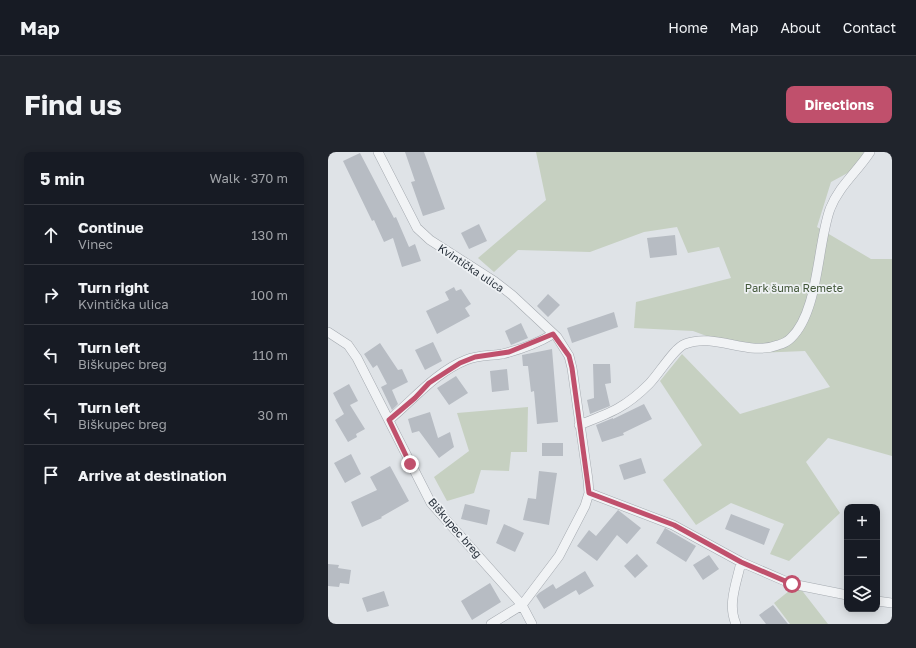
<!DOCTYPE html>
<html lang="en">
<head>
<meta charset="utf-8">
<style>
	body { margin:0; font-family:"Golos Text",sans-serif; background:#20242c; color:#f1f3f6 }
	.controls { position:absolute; right:12px; bottom:12px; display:grid; overflow:hidden; border-radius:8px; box-shadow:0 2px 10px #0003 }
	.controls button { width:36px; height:36px; display:grid; place-items:center; padding:0; border:0; border-bottom:1px solid #363941; background:#171b24; color:#f1f3f6; font:20px sans-serif }
	.stop { position:absolute; width:12px; height:12px; margin:-9px; border:3px solid #c0506c; border-radius:50%; background:#fff }
	.stop.end { background:#c0506c; border-color:#fff; box-shadow:0 1px 4px #0008 }
	.list { margin:0; padding:0; list-style:none }
	h2 { display:flex; justify-content:space-between; align-items:center; height:52px; margin:0; padding:0 16px; font-size:17px }
	h2 small { font-size:13px; font-weight:400; color:#9ea1a6 }
	.list li { display:grid; grid-template-columns:26px 1fr auto; gap:12px; align-items:center; box-sizing:border-box; height:60px; padding:0 16px; border-top:1px solid #363941 }
	.list b { display:block; font-size:15px; white-space:nowrap }
	.list p { margin:0; font-size:13px; white-space:nowrap; color:#9ea1a6 }
	.list em { font-size:13px; font-style:normal; color:#9ea1a6 }
	.icon { flex:none; width:22px; height:22px; fill:none; stroke:currentColor; stroke-width:2; stroke-linecap:round; stroke-linejoin:round }
	.map { position:relative; flex:none; width:564px; height:472px; overflow:hidden; border-radius:8px }
	header { display:flex; align-items:center; gap:24px; box-sizing:border-box; height:56px; padding:0 20px; background:#171b24; border-bottom:1px solid #363941 }
	header strong { font-size:19px }
	nav { display:flex; gap:22px; margin-inline-start:auto; font-size:14px }
	.intro { display:flex; align-items:center; justify-content:space-between; box-sizing:border-box; height:96px; padding:0 24px }
	h1 { margin:0; font-size:28px }
	.button { padding:10px 18px; border-radius:8px; background:#c0506c; color:#fff; font-size:14px; font-weight:700 }
	main { display:flex; gap:24px; padding:0 24px }
	aside { flex:1; background:#171b24; border-radius:8px; box-shadow:0 2px 10px #0003 }
	.map>svg:first-child { display:block }
	.green { fill:#c6d0c1 }
	.building { fill:#b7bcc3 }
	.lines { fill:none; stroke-linecap:round; stroke-linejoin:round }
	.street-casing { stroke:#a5aab0; stroke-width:10 }
	.street { stroke:#f1f3f5; stroke-width:9 }
	.route { stroke:#c0506c; stroke-width:5 }
	.labels { text-anchor:middle; stroke-width:3.5; stroke-linejoin:round; paint-order:stroke }
	.street-label { font-size:11px; fill:#29323c; stroke:#eef1f4 }
	.park-label { font-size:11px; fill:#415638; stroke:#eef1f4 }
</style>
</head>
<body>
<header>
<strong>Map</strong>
<nav><a>Home</a><a>Map</a><a>About</a><a>Contact</a></nav>
</header>
<div class="intro"><h1>Find us</h1><a class="button">Directions</a></div>
<main>
<aside>
<h2>5 min<small>Walk · 370 m</small></h2>
<ul class="list">
<li><svg class="icon" aria-label="ahead" viewBox="0 0 24 24"><path d="M12 20V5M6 11l6-6 6 6"/></svg><div><b>Continue</b><p>Vinec</p></div><em>130 m</em></li>
<li><svg class="icon" aria-label="right" viewBox="0 0 24 24"><path d="M7 20v-9h11M14 6l5 5-5 5"/></svg><div><b>Turn right</b><p>Kvintička ulica</p></div><em>100 m</em></li>
<li><svg class="icon" aria-label="left" viewBox="0 0 24 24"><path d="M17 20v-9H6M10 6l-5 5 5 5"/></svg><div><b>Turn left</b><p>Biškupec breg</p></div><em>110 m</em></li>
<li><svg class="icon" aria-label="left" viewBox="0 0 24 24"><path d="M17 20v-9H6M10 6l-5 5 5 5"/></svg><div><b>Turn left</b><p>Biškupec breg</p></div><em>30 m</em></li>
<li><svg class="icon" aria-label="arrive" viewBox="0 0 24 24"><path d="M6 21V4h12l-3 4 3 4H6"/></svg><div><b>Arrive at destination</b></div></li>
</ul>
</aside>
<div class="map">
<svg width="564" height="472" viewBox="0 0 564 472">
	<rect width="100%" height="100%" fill="#dfe3e7"/>
	<!-- green -->
	<path class="green" d="M208,0H536L527,17L503,30L489,75L543,107H564V304L500,286L478,310L512,361L461,409L442,402L456,372L403,351L368,373L335,328L374,293L332,229L354,202L412,262L502,235L477,199L425,201L365,179L306,176L308,150L403,126L391,95L360,101L349,75L316,80L262,100L190,98L166,120L150,106L218,48Z
		M200,255L199,300H183L181,319L153,318L146,341L119,349L106,325L141,299L129,261Z
		M466,435L472,436L500,472H462L446,451Z"/>
	<!-- building -->
	<path class="building" d="M77,0H96L117,57L95,64L83,30L87,29Z
		M32,1L66,66L68,65L81,95L87,92L93,109L74,115L65,86L56,90L46,68L44,69L15,9Z
		M151,72L159,89L141,97L133,81Z
		M347,83L349,103L322,106L319,86Z
		M126,135L128,139L133,137L143,152L137,156L142,164L109,182L98,159L121,148L117,140Z
		M220,142L232,153L220,165L209,154Z
		M286,160L290,175L244,191L239,176Z
		M193,171L200,186L183,193L177,179Z
		M105,190L114,209L97,218L87,198Z
		M52,191L70,218L74,217L80,230L64,238L70,252L64,258L53,235L59,232L49,213L45,216L36,202Z
		M224,197L230,270L209,272L206,239L203,240L200,214H195L194,203Z
		M265,212H282L283,231L277,232L282,254L262,262L259,248L266,246Z
		M179,217L181,238L164,240L162,219Z
		M128,224L140,241L121,253L109,236Z
		M21,232L30,249L22,253L37,277L28,282L29,285L20,290L7,268L16,262L5,241Z
		M316,252L324,267L295,281L296,283L274,290L268,273L285,266V267Z
		M102,260L110,286L122,280L126,295L111,306L91,279L84,281L80,267Z
		M214,291H235V304H214Z
		M23,302L33,322L17,331L6,311Z
		M313,306L318,321L296,328L291,313Z
		M62,314L81,349L53,365L54,366L34,375L23,350L49,338L42,325Z
		M211,319L229,321L221,373L195,368L200,346L208,347Z
		M137,352L162,358L159,373L133,367Z
		M290,358L313,376L299,392L289,383L269,409L249,394L261,378L268,384Z
		M403,362L442,377L436,393L397,377Z
		M176,372L196,381L187,400L168,391Z
		M337,376L368,394L358,410L328,391Z
		M309,402L320,414L307,426L296,414Z
		M381,403L391,417L375,428L365,413Z
		M0,412L11,413L10,416L23,418L21,432L12,431L11,435L0,434Z
		M257,419L266,434L251,443L248,438L216,457L208,444L211,441L225,432L228,437Z
		M162,431L173,450L144,468L133,449Z
		M56,439L61,454L39,460L34,446Z
		M445,453L460,472H438L431,463Z"/>
	<g class="lines">
		<!-- street casing -->
		<g class="street-casing">
			<path id="street" d="M50,0L89,76L102,88L166,129L184,143L229,185L241,204L244,216L260,328L261,341L257,354L231,404L194,453L163,472
				M0,180L20,193L29,206L103,351L194,453L204,472
				M61,268C86,247 108,220 138,208C150,203 162,204 174,202C191,198 210,191 225,182
				M251,273C282,261 297,256 321,232C331,222 346,196 357,192C387,180 420,205 450,193C454,192 460,189 463,186C491,159 489,93 502,57C511,34 529,20 542,0
				M261,341L345,373L413,410L464,432L519,443
				M549,449L564,451
				M408,472C399,452 409,430 413,410"/>
		</g>
		<!-- street -->
		<use href="#street" class="street"/>
	</g>
	<g class="lines">
		<!-- route -->
		<path class="route" d="M82,312L61,268L87,246L101,231L132,211L147,205L181,200L225,182L241,204L244,216L261,341L346,373L413,410L464,432"/>
	</g>
	<g class="labels">
		<!-- street labels -->
		<g class="street-label">
			<text transform="translate(143 116) rotate(34)" y="4">Kvintička ulica</text>
			<text transform="translate(127 376) rotate(49)" y="4">Biškupec breg</text>
		</g>
		<!-- park labels -->
		<g class="park-label">
			<text x="466" y="140">Park šuma Remete</text>
		</g>
	</g>
</svg>
<div class="controls">
<button>+</button>
<button>−</button>
<button><svg class="icon" aria-label="layers" viewBox="0 0 24 24"><path d="M12 4l9 5-9 5-9-5zM3 14l9 5 9-5"/></svg></button>
</div>
<div class="stop" style="left:464px;top:432px"></div>
<div class="stop end" style="left:82px;top:312px"></div>
</div>
</main>
</body>
</html>
